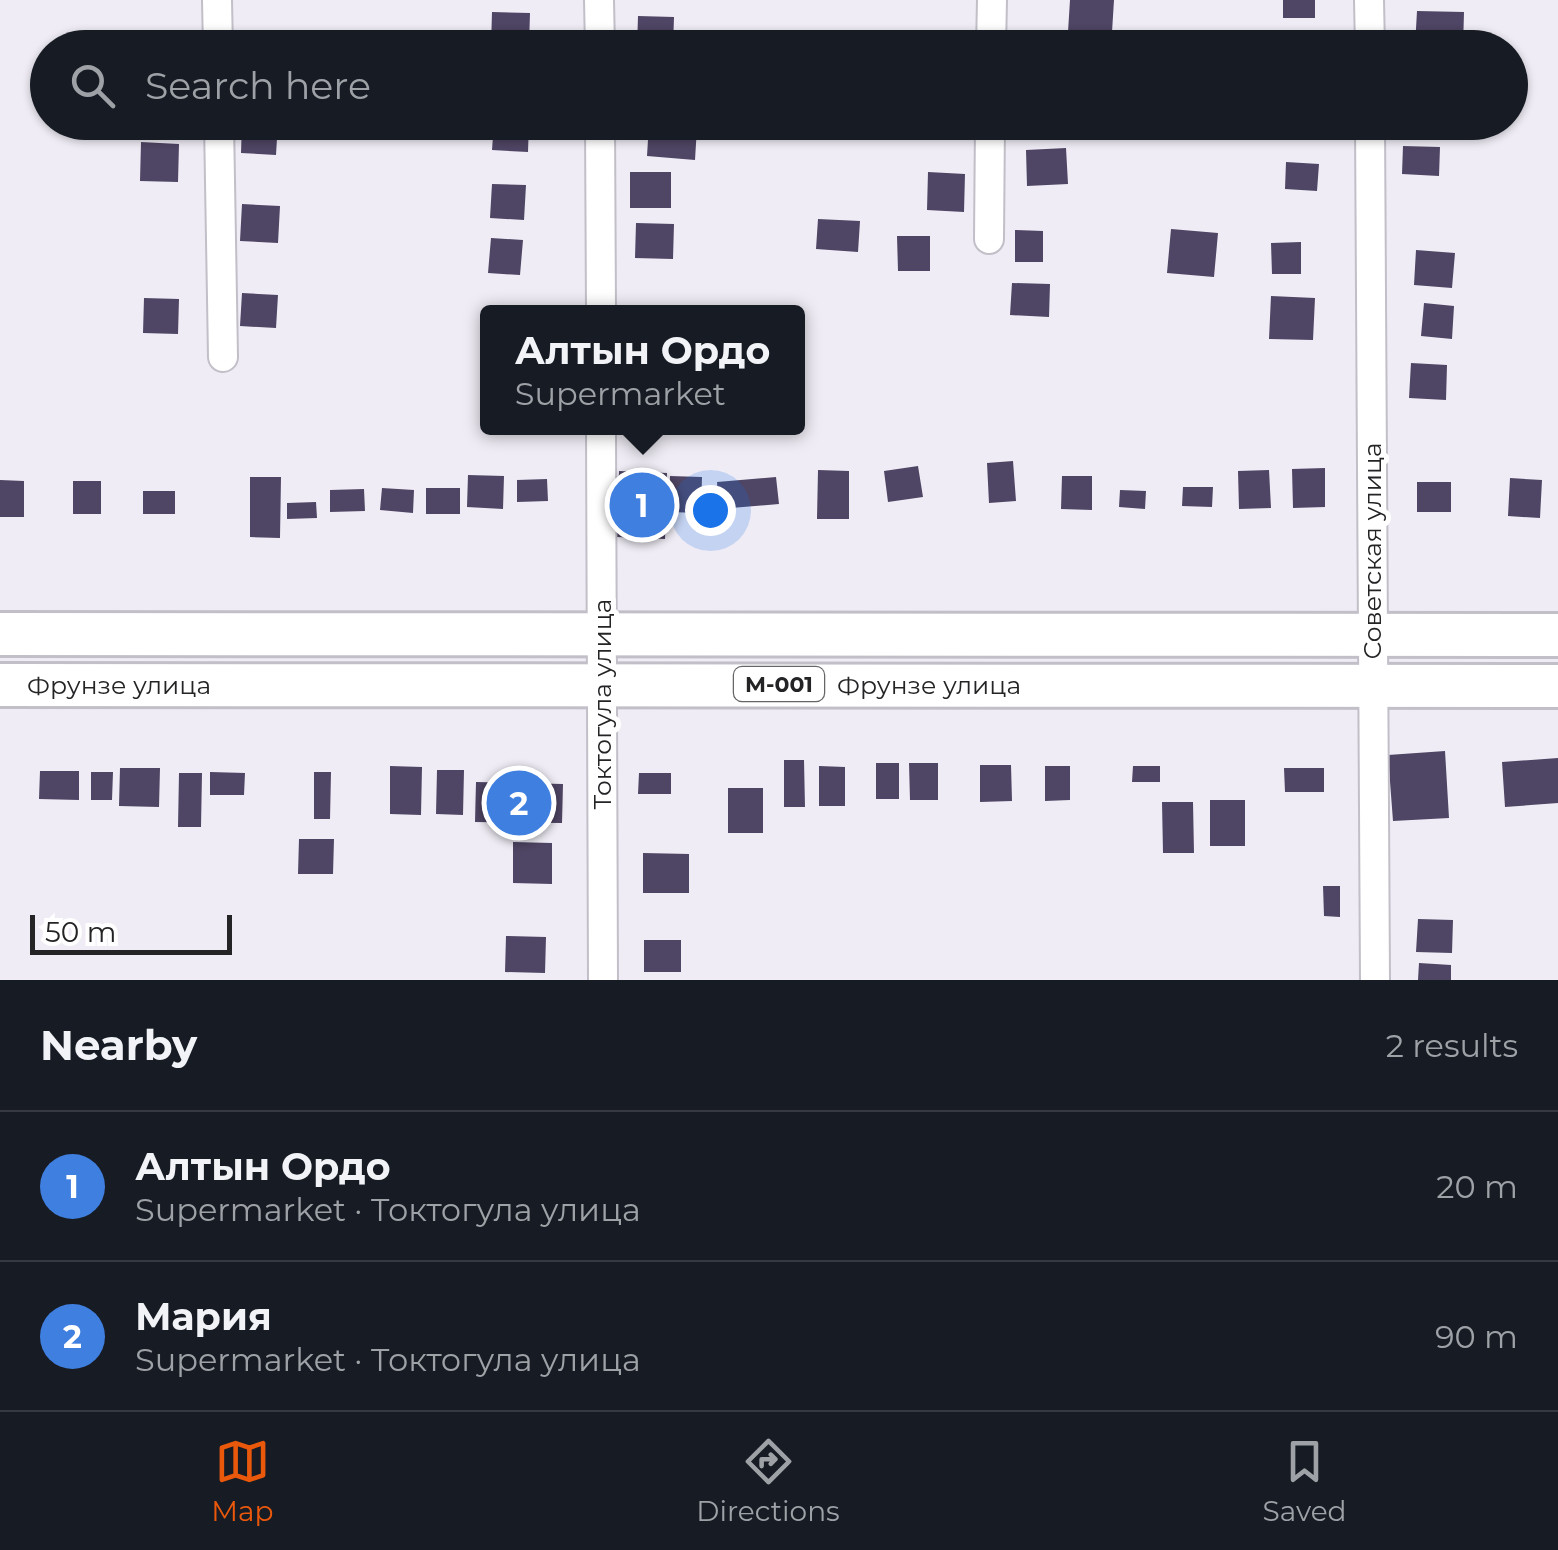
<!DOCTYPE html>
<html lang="en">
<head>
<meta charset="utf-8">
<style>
	body { margin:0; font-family:Montserrat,sans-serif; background:#20242c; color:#f1f3f6 }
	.scale { position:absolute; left:30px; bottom:25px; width:202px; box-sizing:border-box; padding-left:10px; border:5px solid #242326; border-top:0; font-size:28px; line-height:35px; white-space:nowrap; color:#242326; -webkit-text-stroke:8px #fff; paint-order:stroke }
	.you { position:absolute; left:710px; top:510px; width:35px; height:35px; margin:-25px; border:8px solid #fff; border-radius:50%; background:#1a73e8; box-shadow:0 0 0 15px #1a73e833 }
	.badge { display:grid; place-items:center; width:65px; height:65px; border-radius:50%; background:#ea580c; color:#fff; font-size:32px; font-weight:700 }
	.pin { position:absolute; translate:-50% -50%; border:5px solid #fff; box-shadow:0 2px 10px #0006 }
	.popup { position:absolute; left:480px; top:305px; width:325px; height:130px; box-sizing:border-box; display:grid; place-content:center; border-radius:10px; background:#171b24; filter:drop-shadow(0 2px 8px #0005); font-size:32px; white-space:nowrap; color:#9ea1a6 }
	.popup b { font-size:38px; color:#f1f3f6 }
	.popup::after { content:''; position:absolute; left:50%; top:100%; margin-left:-20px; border:20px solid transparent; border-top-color:#171b24 }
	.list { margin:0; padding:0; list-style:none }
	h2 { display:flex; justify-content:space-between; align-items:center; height:130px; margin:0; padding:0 40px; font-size:42px }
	h2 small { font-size:32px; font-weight:400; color:#9ea1a6 }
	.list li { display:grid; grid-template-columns:65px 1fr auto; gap:30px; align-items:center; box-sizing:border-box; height:150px; padding:0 40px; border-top:2px solid #363941 }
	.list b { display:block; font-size:38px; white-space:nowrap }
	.list p { margin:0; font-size:32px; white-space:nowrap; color:#9ea1a6 }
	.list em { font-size:32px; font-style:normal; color:#9ea1a6 }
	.icon { flex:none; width:55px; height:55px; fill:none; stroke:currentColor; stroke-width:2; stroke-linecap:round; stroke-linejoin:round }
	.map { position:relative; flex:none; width:1558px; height:980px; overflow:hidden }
	.search { position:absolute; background:#171b24; box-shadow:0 2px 8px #0004; left:30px; right:30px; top:30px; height:110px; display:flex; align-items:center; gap:25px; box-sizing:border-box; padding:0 35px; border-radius:55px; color:#9ea1a6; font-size:38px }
	.sheet { height:430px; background:#171b24 }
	nav { display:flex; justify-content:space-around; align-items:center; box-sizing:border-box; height:140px; border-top:2px solid #363941; background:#171b24; font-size:28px; color:#9ea1a6 }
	nav a { display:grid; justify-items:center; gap:5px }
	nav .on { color:#ea580c }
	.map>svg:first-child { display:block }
	.building { fill:#4f4564 }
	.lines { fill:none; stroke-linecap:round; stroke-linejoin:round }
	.street-casing { stroke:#c2bfc8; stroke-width:32 }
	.primary-casing { stroke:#c2bfc8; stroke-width:48 }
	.street { stroke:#fff; stroke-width:28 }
	.primary { stroke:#fff; stroke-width:42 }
	.labels { text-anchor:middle; stroke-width:10; stroke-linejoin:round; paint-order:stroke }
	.shield { fill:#fff; stroke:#666567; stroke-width:2.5 }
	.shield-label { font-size:22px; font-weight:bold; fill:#242326 }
	.street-label { font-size:25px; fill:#242326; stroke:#fff }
</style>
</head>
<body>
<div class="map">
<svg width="1558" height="980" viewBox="0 0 1558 980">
	<rect width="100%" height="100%" fill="#efecf5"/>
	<!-- building -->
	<path class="building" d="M1070,0H1114L1111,48H1067Z
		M1283,0H1315V18H1283Z
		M1417,11L1464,12L1463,48L1415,46Z
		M492,12L530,13L529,46H491Z
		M638,16L674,17L673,48H637Z
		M241,30L278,31L277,48H240Z
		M242,122H278L276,155L241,153Z
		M494,122H529L528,152L492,150Z
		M649,123L697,127L695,160L647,156Z
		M141,142L179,144L178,182L140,181Z
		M1403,146L1440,147L1439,176L1402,174Z
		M1066,148L1068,184L1027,186L1026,150Z
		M1286,162L1319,164L1317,191L1285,189Z
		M630,172H671V208H630Z
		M928,172L965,174L964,212L927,210Z
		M492,184L526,185L524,220L490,218Z
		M242,204L280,206L278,243L240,241Z
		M818,219L860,221L858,252L816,249Z
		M636,223L674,224L673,259L635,258Z
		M1171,229L1218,233L1214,277L1167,273Z
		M1015,230L1043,231V262H1015Z
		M897,236H930V271H898Z
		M491,238L523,240L520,275L488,273Z
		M1301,242V274H1272L1271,243Z
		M1416,250L1455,253L1452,288L1414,285Z
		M1012,283L1050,284L1049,317L1010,315Z
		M242,293L278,295L276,328L240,326Z
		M1271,296L1315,298L1313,340L1269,339Z
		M144,298L179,299L178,334L143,333Z
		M1424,303L1454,306L1452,339L1421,336Z
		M1411,363L1447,365L1446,400L1409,398Z
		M1013,461L1016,501L989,503L987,463Z
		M918,466L923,497L888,502L884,471Z
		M1325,468V507L1293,508L1292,469Z
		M818,470L849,471V519H817Z
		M1269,470L1271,508L1239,509L1238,471Z
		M619,471L667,473L665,539L617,537Z
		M468,475L504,476L503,509L467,507Z
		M670,476L702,477L701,513L669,512Z
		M1062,476H1092V510L1061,509Z
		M250,477H281L280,538L250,537Z
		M776,477L779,504L719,509L717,482Z
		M1510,478L1542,480L1540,518L1508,516Z
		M547,479L548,501L517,502V480Z
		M0,480L24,481V517H0Z
		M73,481H101V514H73Z
		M1417,482H1451V512H1417Z
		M1183,487H1213L1212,507L1182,506Z
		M382,488L414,490L413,513L380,510Z
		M426,488H460V514H426Z
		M364,489L365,511L330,512V490Z
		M1120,490L1146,491L1145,509L1119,507Z
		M143,491H175V514H143Z
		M316,502L317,518L287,519V503Z
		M1445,751L1449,818L1393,821L1388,755Z
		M1558,758V803L1505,807L1502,762Z
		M784,760H804L805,807H784Z
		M876,763H899V799H876Z
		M909,763H938V800H910Z
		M980,765H1011L1012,801L980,802Z
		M390,766L422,767L421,815L390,814Z
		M819,766L845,767V806H819Z
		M1045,766H1070V800L1045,801Z
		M1133,766H1160V782H1132Z
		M120,768H160L159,807L119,806Z
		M1284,768H1324V792H1285Z
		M437,770H464L463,815L436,814Z
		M40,771H79V800L39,799Z
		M91,772H113L112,800H91Z
		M210,772L245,773L244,795H210Z
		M314,772H331L330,819H314Z
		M179,773H202L201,827H178Z
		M639,773H671V794H638Z
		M476,782L563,784L562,823L475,822Z
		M728,788H763V833H728Z
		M1210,800H1245V846H1210Z
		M1162,802H1193L1194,853H1163Z
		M299,839H334L333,874H298Z
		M513,842L552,843V884L513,883Z
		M643,853L689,854V893H643Z
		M1323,886H1340V917L1324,916Z
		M1418,919L1453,920L1452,953L1416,952Z
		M506,936L546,937L545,973L505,972Z
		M644,940H681V972H644Z
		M1419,963L1451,965V980H1418Z"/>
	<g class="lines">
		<!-- street casing -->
		<g class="street-casing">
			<path id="street" d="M217,0L218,48
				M599,0L600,48
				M1369,0L1370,48
				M991,48L992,0
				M219,122L223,357
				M600,122L601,312
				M1370,122L1375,980
				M989,239L990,122
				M601,428L603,980"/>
		</g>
		<!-- primary casing -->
		<g class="primary-casing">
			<path id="primary" d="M0,634L1558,635
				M0,685L1558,686"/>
		</g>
		<!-- street -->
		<use href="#street" class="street"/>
		<!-- primary -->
		<use href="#primary" class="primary"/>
	</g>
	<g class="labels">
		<!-- shield labels -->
		<rect class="shield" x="734" y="667" width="90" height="34" rx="8"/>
		<g class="shield-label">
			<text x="779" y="692">M-001</text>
		</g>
		<!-- street labels -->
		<g class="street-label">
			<text transform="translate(1372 551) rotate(-90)" y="9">Советская улица</text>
			<text x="119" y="694">Фрунзе улица</text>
			<text x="929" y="694">Фрунзе улица</text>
			<text transform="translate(602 704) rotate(-90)" y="9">Токтогула улица</text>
		</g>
	</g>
</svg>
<div class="scale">50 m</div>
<div class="you"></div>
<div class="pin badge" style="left:642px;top:505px;background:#3f7fe0">1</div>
<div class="popup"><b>Алтын Ордо</b>Supermarket</div>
<div class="pin badge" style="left:519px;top:803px;background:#3f7fe0">2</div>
<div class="search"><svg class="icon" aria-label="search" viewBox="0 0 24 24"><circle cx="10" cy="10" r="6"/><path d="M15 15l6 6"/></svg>Search here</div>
</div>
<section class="sheet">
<h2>Nearby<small>2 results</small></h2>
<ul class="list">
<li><span class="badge" style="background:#3f7fe0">1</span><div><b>Алтын Ордо</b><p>Supermarket · Токтогула улица</p></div><em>20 m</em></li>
<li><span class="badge" style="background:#3f7fe0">2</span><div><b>Мария</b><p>Supermarket · Токтогула улица</p></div><em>90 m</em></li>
</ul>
</section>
<nav>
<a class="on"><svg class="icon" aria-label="map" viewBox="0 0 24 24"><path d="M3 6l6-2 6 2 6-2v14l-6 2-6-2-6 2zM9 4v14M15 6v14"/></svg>Map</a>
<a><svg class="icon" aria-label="directions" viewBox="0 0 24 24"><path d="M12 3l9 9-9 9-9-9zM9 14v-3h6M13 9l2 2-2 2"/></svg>Directions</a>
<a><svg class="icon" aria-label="saved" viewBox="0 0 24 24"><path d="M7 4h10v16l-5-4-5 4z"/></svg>Saved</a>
</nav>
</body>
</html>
